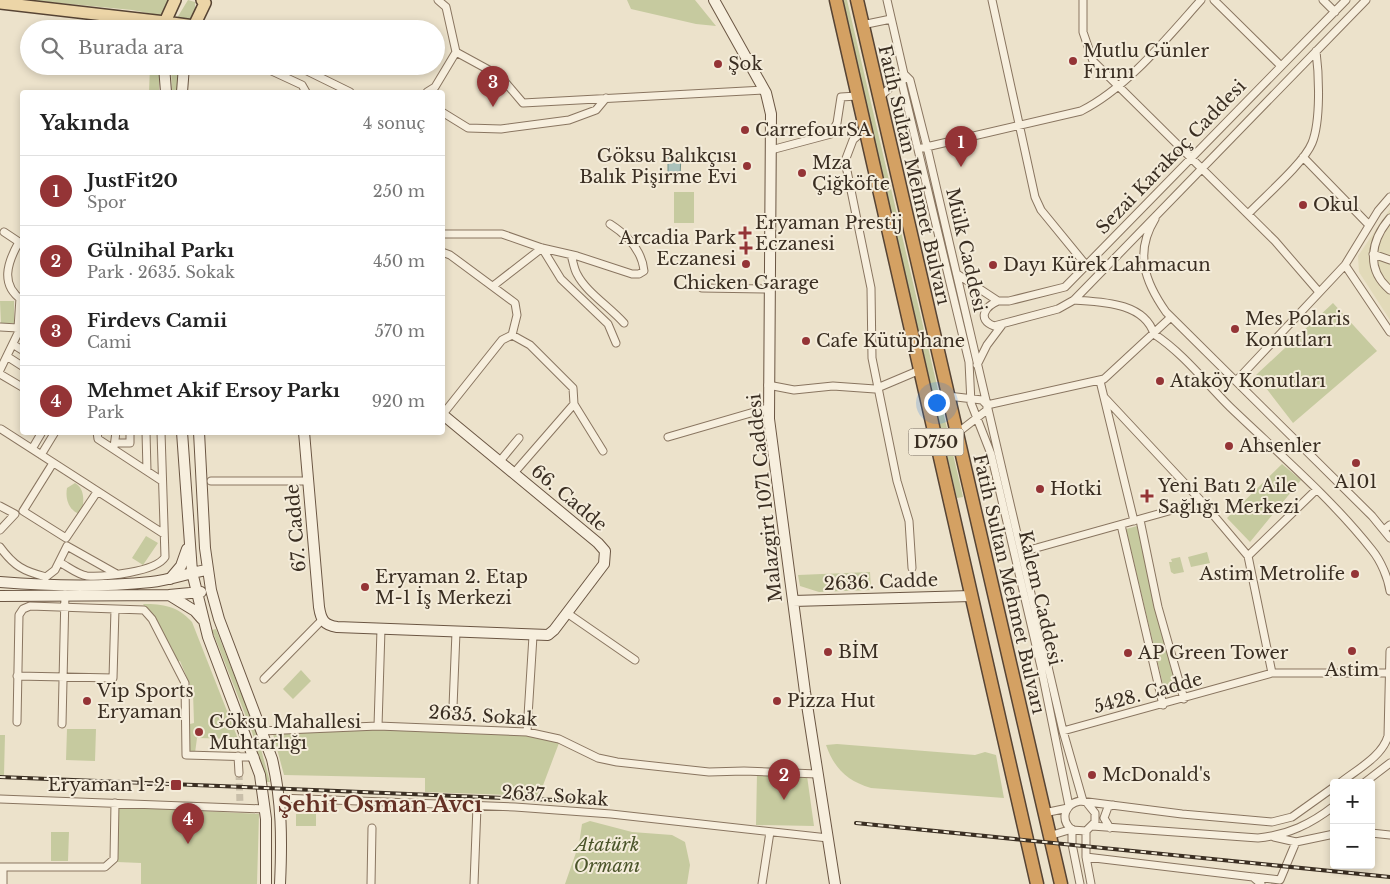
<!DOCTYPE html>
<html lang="tr">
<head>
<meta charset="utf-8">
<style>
	body { margin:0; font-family:"Libre Baskerville",serif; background:#f6f6f6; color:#222 }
	.controls { position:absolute; right:15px; bottom:15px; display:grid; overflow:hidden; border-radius:5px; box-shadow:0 2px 8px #0003 }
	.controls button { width:45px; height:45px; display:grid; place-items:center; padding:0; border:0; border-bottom:1px solid #e0e0e0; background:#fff; color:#222; font:25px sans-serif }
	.you { position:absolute; left:936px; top:402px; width:18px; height:18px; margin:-12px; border:4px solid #fff; border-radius:50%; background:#1a73e8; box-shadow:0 0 0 8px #1a73e833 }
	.badge { display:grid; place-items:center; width:32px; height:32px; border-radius:50%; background:#943436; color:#fff; font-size:16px; font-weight:700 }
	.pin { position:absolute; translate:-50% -41px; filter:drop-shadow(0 1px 2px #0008) }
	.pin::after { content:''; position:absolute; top:26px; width:18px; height:15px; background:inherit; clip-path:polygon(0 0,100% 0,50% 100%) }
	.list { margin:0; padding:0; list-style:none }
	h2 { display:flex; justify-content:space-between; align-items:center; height:65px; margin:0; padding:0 20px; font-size:21px }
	h2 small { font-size:16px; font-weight:400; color:#767676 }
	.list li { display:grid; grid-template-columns:32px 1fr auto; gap:15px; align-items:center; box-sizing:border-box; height:70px; padding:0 20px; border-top:1px solid #e0e0e0 }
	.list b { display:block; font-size:19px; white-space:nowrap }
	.list p { margin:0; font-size:16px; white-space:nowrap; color:#767676 }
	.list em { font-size:16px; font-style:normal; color:#767676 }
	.icon { flex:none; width:28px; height:28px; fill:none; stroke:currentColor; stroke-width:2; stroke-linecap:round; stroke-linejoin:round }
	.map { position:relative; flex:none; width:1390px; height:884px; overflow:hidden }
	.search { position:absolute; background:#fff; box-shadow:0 2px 8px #0003; left:20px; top:20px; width:425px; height:55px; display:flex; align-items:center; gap:12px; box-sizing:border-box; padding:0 18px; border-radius:28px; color:#767676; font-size:19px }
	.panel { position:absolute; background:#fff; box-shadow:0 2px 8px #0003; left:20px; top:90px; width:425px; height:345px; border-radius:5px }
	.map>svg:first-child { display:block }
	.farmland { fill:#e2dab9 }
	.green { fill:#c6ca9f }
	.water { fill:#abc2bb; stroke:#729088 }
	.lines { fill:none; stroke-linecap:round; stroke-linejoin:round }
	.street-tunnel { stroke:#c8bea9; stroke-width:7; stroke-dasharray:7 3.5; stroke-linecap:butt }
	.street-casing { stroke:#897560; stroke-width:9 }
	.secondary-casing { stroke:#6b5643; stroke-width:12 }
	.primary-casing { stroke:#574434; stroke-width:14 }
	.highway-casing { stroke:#574434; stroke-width:15 }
	.street { stroke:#f7efde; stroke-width:7 }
	.secondary { stroke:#f7efde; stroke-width:10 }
	.primary { stroke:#ecd5a7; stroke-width:11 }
	.highway { stroke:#d4a163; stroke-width:12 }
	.rail-casing { stroke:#3a2e22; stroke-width:4 }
	.rail { stroke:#f4ecda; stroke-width:2; stroke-dasharray:5.5; stroke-linecap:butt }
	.poi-dot { fill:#943436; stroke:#f4ecda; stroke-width:2 }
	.labels { text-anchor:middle; stroke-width:4; stroke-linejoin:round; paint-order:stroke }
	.shield { fill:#f4ecda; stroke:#726759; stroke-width:1 }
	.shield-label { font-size:16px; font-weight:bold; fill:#3a2e22 }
	.poi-label { font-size:18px; fill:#3a2e22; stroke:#f4ecda; text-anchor:start }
	.street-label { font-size:18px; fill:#3a2e22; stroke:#f4ecda }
	.park-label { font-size:18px; font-style:italic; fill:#4b552a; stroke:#f4ecda }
	.district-label { font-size:22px; font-weight:bold; fill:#643125; stroke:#f4ecda }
</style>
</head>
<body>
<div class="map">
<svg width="1390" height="884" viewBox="0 0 1390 884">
	<rect width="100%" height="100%" fill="#ece2cb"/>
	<!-- farmland -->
	<path class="farmland" d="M1390,209V320L1359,272L1358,256Z"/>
	<!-- green -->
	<path class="green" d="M29,0H169L163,16L132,10Z
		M188,0L195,2V14L189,20L179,21L177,18Z
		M627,0H695L716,26L696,24L631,9Z
		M842,0H847L963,497L957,498Z
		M150,66H159V92H149Z
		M171,66H180L178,92H172Z
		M674,192H694V223H674Z
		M0,301H14V323L1,324Z
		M1333,303L1377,351L1293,423L1256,375Z
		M1282,464L1301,480L1250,542L1227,518Z
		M75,483C85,489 84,501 82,511L79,514C69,510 65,499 67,488Z
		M1137,526L1177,689L1165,693L1126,529Z
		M146,536L158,543L143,565L132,558Z
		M1207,552L1210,563L1191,567L1188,557Z
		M1180,557L1184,572L1174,574L1171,572L1169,562H1172L1171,559Z
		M870,572L871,590L819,592L800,586L798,575Z
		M143,604C163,604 178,606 192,622L238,739L197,738L195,753H190V724L194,723L193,692L180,661L176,662L172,648Z
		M216,629L256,731L270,782H266L252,732L212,630Z
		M301,670L311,681L293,699L283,689Z
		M67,729H96L95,761L66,760Z
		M374,729L518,734L559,743L539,796L425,792V778L284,775L273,734Z
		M0,735H5L4,775H0Z
		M837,744L975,755L985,752L996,755L1004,798L871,788C847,781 834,768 826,745Z
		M757,773L807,776L814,826L756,825Z
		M118,807L259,814L257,884H141V863L117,862Z
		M296,814H316V826H296Z
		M590,821L632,832L672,835L685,842L690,865L687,884H565L579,844L582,824Z
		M51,832H69L68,861H51Z"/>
	<!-- water -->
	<path class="water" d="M668,156H681L680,176H668Z"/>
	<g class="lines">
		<!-- street-tunnel -->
		<path class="street-tunnel" d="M239,773L240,804"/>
		<!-- street casing -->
		<g class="street-casing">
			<path id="street" d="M887,0L904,74L902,83L969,362L971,403L991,454L1041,667L1069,806
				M992,0L1035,197L1041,210L1086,265
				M1083,0V32L1093,61L1275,241L1319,292
				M1214,0L1280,65
				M1323,0L1335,12
				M862,25L891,19
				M456,52L500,76L523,103L764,90
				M261,66L302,85L306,92
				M297,66L350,92
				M904,74L910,80L927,147L1063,731L1083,801
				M427,92L435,87L456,52L446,7L438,0
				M879,98L904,74
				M442,112L468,128L501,129L569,120L596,110L606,98
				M865,129L853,140L845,161L871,288L872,358L897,481L909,521L912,568
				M922,148L1081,111C1127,88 1167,38 1201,0
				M771,150L831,134L837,123L841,97L857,96
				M1303,157L1369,225
				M1248,214C1264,197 1304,163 1312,143C1321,121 1319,74 1316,51
				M1390,218C1371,240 1365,269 1390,290
				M1155,219C1134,253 1145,282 1166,312L1372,516L1390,538
				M4,232L22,244
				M442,234H502L542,248L577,256L632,274H639L644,271C642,250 627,235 610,224
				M19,242C7,263 0,285 22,300
				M442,252L450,255L515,303L517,315L512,335
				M1373,254L1390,260
				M571,255C573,261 574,269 577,274C586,292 610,307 624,323
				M1345,265L1390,332
				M957,274L998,301H1009L1065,287L1346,0
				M493,286L542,248L561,279L608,324L616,343
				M702,288L769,289
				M20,298L18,328L22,322
				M1074,300C1101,302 1144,302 1154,334C1184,354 1205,382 1230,407C1278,453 1331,498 1372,550C1381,561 1388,578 1390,591
				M998,301C986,306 976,319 994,326L1058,309L1074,300L1366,0
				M0,327L18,328V333L0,370
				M14,345L22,350
				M8,357L22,366
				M977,365L987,345L1002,325
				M0,374L22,387
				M1237,380L1345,265L1378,211L1390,197
				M1100,381L1134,521
				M768,385L794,390L833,386L875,389L920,370
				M948,396L982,400L987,405
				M1104,397L1204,504L1248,556L1272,673
				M987,405L1104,379L1171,317
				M443,414L502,340L512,335L530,345L573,388L574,404L603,451
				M1,429L164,534
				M97,432L98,439L162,481
				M146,432L147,471
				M956,434L987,410V406
				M668,437L768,408
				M116,443H130V432
				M114,447L116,432
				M32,449L42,432
				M41,455L55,432
				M500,461L519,438
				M53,463L23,511L66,538L97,492
				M514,473L574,404
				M211,481H308
				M0,506L15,514L0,530
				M1140,520L1158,607L1184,699
				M1121,525L1163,705
				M1384,530L1390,525
				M0,547C14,566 23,571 46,577L55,570L67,546L115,573
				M1022,552L1187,506L1204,504
				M1248,556L1316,490
				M59,562C67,566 78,575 87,576C105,577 156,572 165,557L161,432
				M567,613L635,660
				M17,676L113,678L115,609
				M264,679L322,620
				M453,707L456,632
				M17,722L19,615L23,609L30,606L144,610L152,619L185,683L186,755L255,757
				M62,724L65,594
				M378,726L381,629
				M261,731L378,726L527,732L559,739L598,758L617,762L709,772L744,771L817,774
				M1063,731L1272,673H1390
				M527,732L533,636
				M238,756L239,773
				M1340,783C1356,770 1382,757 1388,736L1390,651
				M1364,783L1390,763
				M279,798L515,807L611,814L828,838
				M0,799L265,809
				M1087,803L1095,813V822L1086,831L1072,830C1060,820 1064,804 1080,801L1182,814L1272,822L1292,817L1334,787
				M1044,813L1068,808
				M1092,826L1258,838C1288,835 1311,824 1334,806
				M1110,828L1104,818L1108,807L1113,805
				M1072,830V844L1080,884
				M1086,831V857L1091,884
				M1371,833L1390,835
				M1049,836L1072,829
				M1274,837L1296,842L1334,834
				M1086,857L1253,877L1261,884
				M0,867H105L114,859L115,803
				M3,867V884
				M1254,877L1280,880L1296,842
				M371,884L372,828
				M474,884L477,806
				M762,884L770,832"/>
		</g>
		<!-- secondary casing -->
		<g class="secondary-casing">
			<path id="secondary" d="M714,0L766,93L771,114L769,419L805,692L835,884
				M164,66L166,92
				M182,92L184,66
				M182,432L192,572L208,637L260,775L266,819V884
				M199,432L205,548L211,590L219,619L272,759C282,801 282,841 280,884
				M304,432L319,607C321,620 324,625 337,627L548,635L554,630L604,564L605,551L598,543L442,414
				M170,579L181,566L187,549
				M0,582C48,586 103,587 151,582C170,580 188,573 207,570
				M169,595L195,611L202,619
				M0,596L169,595L201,592
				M793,601L971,596"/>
		</g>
		<!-- primary casing -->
		<g class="primary-casing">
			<path id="primary" d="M175,0L165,22L194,26L205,3L202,0
				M0,3L165,22"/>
		</g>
		<!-- highway casing -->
		<g class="highway-casing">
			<path id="highway" d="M836,0L1037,884
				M857,0L1061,884"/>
		</g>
		<!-- street -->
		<use href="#street" class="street"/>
		<!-- secondary -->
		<use href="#secondary" class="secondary"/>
		<!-- primary -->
		<use href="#primary" class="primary"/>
		<!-- highway -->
		<use href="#highway" class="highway"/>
		<!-- rail casing -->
		<g class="rail-casing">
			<path id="rail" d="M0,777L603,802
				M856,823L1390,877"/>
		</g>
		<!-- rail -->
		<use href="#rail" class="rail"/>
	</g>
	<!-- markers -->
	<g class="poi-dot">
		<circle cx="1073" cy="61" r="5"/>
		<circle cx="718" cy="64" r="5"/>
		<circle cx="745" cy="130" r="5"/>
		<circle cx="747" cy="166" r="5"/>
		<circle cx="802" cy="173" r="5"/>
		<circle cx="1303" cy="205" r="5"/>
		<path d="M742.5 225.5h5v5h5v5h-5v5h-5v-5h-5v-5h5z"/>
		<path d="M743.5 240.5h5v5h5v5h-5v5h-5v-5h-5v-5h5z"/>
		<circle cx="746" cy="264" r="5"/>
		<circle cx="993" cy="265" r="5"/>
		<circle cx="1235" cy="329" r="5"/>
		<circle cx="806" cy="341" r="5"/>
		<circle cx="1160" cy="381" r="5"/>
		<circle cx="1229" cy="446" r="5"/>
		<circle cx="1356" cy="463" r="5"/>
		<circle cx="1040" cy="489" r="5"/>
		<path d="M1144.5 488.5h5v5h5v5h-5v5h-5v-5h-5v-5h5z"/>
		<circle cx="1355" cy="574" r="5"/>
		<circle cx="365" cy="587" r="5"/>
		<circle cx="1352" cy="651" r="5"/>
		<circle cx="828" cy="652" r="5"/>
		<circle cx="1128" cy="653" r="5"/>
		<circle cx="87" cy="701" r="5"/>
		<circle cx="777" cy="701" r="5"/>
		<circle cx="199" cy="732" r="5"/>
		<circle cx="1092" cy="775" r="5"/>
		<rect x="170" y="779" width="12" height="12" rx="2.5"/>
	</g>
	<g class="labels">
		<!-- shield labels -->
		<rect class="shield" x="908.5" y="428.5" width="55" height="27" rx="4"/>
		<g class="shield-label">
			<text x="936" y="448">D750</text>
		</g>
		<!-- poi labels -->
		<g class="poi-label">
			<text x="1083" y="57">Mutlu Günler<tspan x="1083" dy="21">Fırını</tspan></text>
			<text x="728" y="70">Şok</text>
			<text x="755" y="136">CarrefourSA</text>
			<text x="737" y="162" text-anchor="end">Göksu Balıkçısı<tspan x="737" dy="21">Balık Pişirme Evi</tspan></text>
			<text x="812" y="169">Mza<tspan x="812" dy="21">Çiğköfte</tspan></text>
			<text x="1313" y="211">Okul</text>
			<text x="755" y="229">Eryaman Prestij<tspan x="755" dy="21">Eczanesi</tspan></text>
			<text x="736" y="244" text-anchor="end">Arcadia Park<tspan x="736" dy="21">Eczanesi</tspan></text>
			<text x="1003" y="271">Dayı Kürek Lahmacun</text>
			<text x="746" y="289" text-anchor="middle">Chicken Garage</text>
			<text x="1245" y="325">Mes Polaris<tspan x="1245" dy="21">Konutları</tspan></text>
			<text x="816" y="347">Cafe Kütüphane</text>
			<text x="1170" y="387">Ataköy Konutları</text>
			<text x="1239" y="452">Ahsenler</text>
			<text x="1356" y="488" text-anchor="middle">A101</text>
			<text x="1158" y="492">Yeni Batı 2 Aile<tspan x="1158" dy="21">Sağlığı Merkezi</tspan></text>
			<text x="1050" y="495">Hotki</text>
			<text x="1345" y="580" text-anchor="end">Astim Metrolife</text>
			<text x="375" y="583">Eryaman 2. Etap<tspan x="375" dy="21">M-1 İş Merkezi</tspan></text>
			<text x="838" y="658">BİM</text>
			<text x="1138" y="659">AP Green Tower</text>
			<text x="1352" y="676" text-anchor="middle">Astim</text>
			<text x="97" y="697">Vip Sports<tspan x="97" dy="21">Eryaman</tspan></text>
			<text x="787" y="707">Pizza Hut</text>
			<text x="209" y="728">Göksu Mahallesi<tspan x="209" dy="21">Muhtarlığı</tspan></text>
			<text x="1102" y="781">McDonald's</text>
			<text x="165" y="791" text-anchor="end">Eryaman 1-2</text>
		</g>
		<!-- street labels -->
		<g class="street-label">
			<text transform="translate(1171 157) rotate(-46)" y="6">Sezai Karakoç Caddesi</text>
			<text transform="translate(914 175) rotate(77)" y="6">Fatih Sultan Mehmet Bulvarı</text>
			<text transform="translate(966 250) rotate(77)" y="6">Mülk Caddesi</text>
			<text transform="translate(569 498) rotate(40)" y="6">66. Cadde</text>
			<text transform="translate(765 498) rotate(-96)" y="6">Malazgirt 1071 Caddesi</text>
			<text transform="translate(296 528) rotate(-95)" y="6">67. Cadde</text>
			<text transform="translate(881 582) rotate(-2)" y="6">2636. Cadde</text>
			<text transform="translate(1009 584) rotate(77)" y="6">Fatih Sultan Mehmet Bulvarı</text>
			<text transform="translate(1040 598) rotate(77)" y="6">Kalem Caddesi</text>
			<text transform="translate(1148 693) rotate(-15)" y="6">5428. Cadde</text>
			<text transform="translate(483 716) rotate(4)" y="6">2635. Sokak</text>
			<text transform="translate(555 796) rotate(4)" y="6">2637. Sokak</text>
		</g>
		<!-- park labels -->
		<g class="park-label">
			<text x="607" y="851">Atatürk<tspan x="607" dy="21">Ormanı</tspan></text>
		</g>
		<!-- district labels -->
		<g class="district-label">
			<text x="380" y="812">Şehit Osman Avcı</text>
		</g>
	</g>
</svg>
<div class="controls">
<button>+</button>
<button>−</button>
</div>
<div class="you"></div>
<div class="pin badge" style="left:961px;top:167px">1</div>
<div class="pin badge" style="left:784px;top:800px">2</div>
<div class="pin badge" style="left:493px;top:107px">3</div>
<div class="pin badge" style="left:188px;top:844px">4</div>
<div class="search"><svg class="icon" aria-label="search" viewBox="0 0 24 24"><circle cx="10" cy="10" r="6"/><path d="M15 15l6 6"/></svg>Burada ara</div>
<section class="panel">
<h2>Yakında<small>4 sonuç</small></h2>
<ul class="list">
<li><span class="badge">1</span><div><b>JustFit20</b><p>Spor</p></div><em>250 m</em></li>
<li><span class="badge">2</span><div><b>Gülnihal Parkı</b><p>Park · 2635. Sokak</p></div><em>450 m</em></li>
<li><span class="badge">3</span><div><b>Firdevs Camii</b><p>Cami</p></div><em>570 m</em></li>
<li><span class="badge">4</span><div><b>Mehmet Akif Ersoy Parkı</b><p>Park</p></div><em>920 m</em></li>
</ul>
</section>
</div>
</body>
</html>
